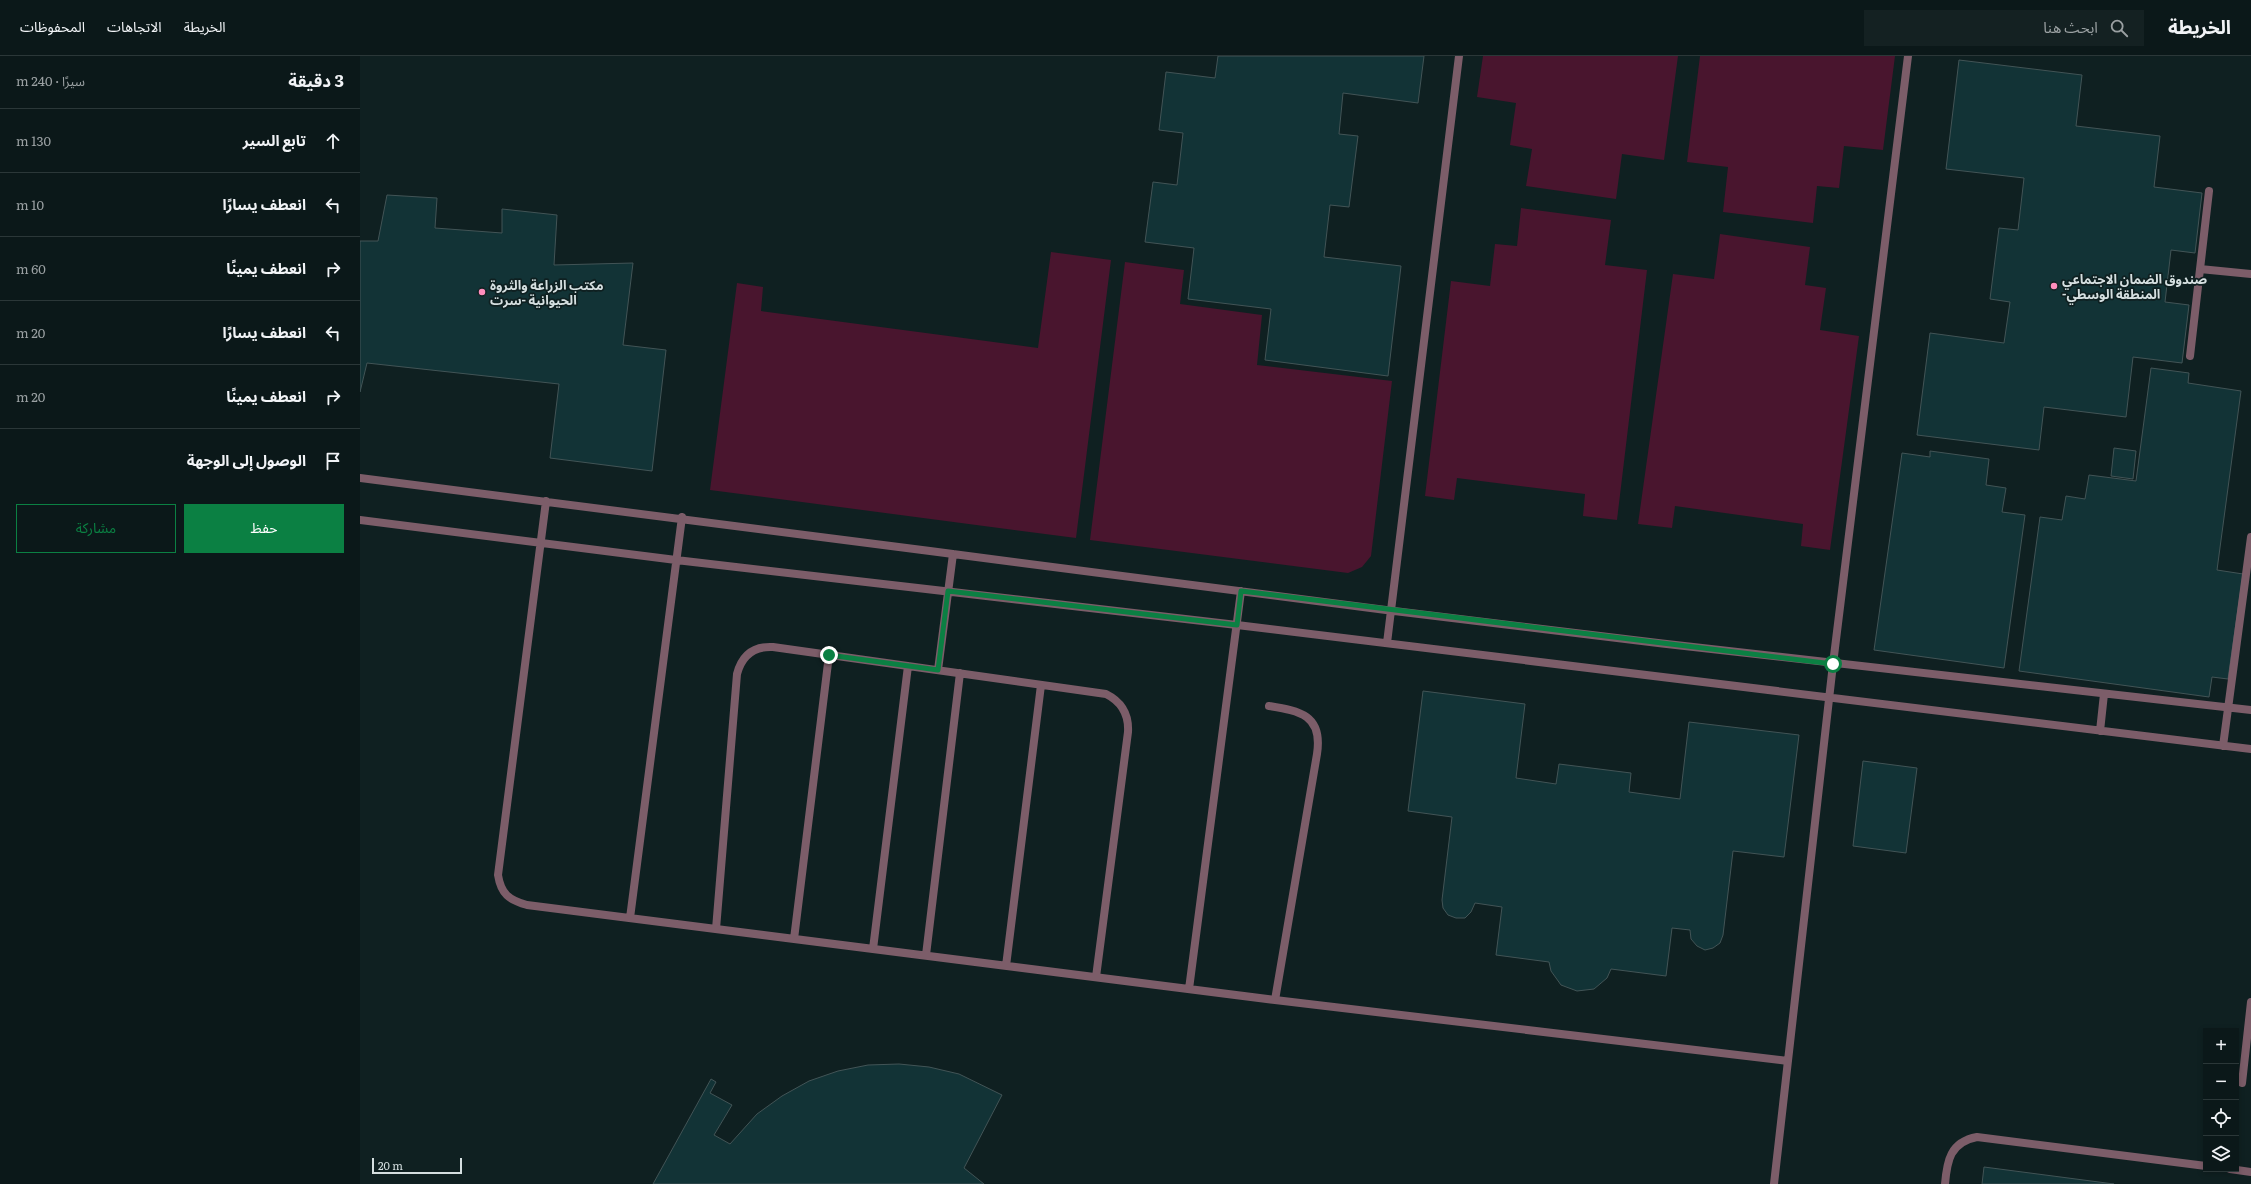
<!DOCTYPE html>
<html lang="ar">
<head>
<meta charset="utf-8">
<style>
	body { margin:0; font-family:Literata,"Noto Sans Arabic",serif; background:#142122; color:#f1f3f6; direction:rtl }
	.controls { position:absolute; right:12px; bottom:12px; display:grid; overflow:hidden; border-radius:0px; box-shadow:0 2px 6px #0003 }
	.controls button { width:36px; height:36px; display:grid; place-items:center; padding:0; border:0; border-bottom:1px solid #2b3738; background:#0b1819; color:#f1f3f6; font:20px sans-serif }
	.scale { position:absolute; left:12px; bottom:10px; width:90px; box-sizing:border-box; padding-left:4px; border:2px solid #d5dfe0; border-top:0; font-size:11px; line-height:14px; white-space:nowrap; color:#d5dfe0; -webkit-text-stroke:3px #0f2021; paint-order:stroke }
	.stop { position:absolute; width:12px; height:12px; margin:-9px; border:3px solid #0b8043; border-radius:50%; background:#fff }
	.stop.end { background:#0b8043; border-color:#fff; box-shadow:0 1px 4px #0008 }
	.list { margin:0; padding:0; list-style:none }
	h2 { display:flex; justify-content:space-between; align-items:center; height:52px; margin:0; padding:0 16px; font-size:17px }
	h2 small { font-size:13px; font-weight:400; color:#9aa0a2 }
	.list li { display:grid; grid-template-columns:26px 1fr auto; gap:12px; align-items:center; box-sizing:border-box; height:64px; padding:0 16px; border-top:1px solid #2b3738 }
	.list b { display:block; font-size:15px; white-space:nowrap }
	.list em { font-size:13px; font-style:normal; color:#9aa0a2 }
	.actions { display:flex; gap:8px; padding:12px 16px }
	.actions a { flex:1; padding:9px 0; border:1px solid #0b8043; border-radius:0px; text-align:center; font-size:14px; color:#0b8043 }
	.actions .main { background:#0b8043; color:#fff }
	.icon { flex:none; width:22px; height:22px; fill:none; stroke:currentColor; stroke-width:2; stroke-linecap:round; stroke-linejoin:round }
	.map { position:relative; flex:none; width:1891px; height:1128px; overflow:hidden; direction:ltr }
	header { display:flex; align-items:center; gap:24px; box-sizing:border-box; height:56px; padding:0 20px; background:#0b1819; border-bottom:1px solid #2b3738 }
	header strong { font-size:19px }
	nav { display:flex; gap:22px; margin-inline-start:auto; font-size:14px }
	.search { width:280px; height:36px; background:#142122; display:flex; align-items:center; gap:10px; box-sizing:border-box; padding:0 14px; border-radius:0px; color:#9aa0a2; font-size:15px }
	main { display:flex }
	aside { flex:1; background:#0b1819 }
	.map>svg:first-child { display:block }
	.green { fill:#49152e }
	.building { fill:#123336; stroke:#425456 }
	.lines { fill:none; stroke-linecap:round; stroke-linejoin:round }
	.lane { stroke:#7c5d69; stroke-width:8 }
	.route { stroke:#0b8043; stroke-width:5 }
	.poi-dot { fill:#fe8ebd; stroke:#0f2021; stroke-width:1.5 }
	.labels { text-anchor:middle; stroke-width:3.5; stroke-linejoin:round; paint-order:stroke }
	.poi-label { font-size:13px; font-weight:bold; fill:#d5dfe0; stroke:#0f2021; text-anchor:start }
</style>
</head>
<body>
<header>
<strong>الخريطة</strong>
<div class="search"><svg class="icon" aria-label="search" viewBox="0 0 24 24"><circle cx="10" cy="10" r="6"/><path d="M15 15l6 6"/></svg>ابحث هنا</div>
<nav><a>الخريطة</a><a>الاتجاهات</a><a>المحفوظات</a></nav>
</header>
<main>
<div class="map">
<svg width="1891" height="1128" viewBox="0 0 1891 1128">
	<rect width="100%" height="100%" fill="#0f2021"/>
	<!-- green -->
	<path class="green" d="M1123,0H1318L1304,104L1262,98L1256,143L1166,130L1172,93L1150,89L1156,47L1117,41Z
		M1340,0H1535L1523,94L1484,90L1479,132L1457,130L1453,167L1363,156L1368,111L1327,106Z
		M1161,152L1251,164L1245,209L1287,214L1257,464L1223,460L1225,438L1097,422L1094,444L1065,440L1091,225L1130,230L1135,188L1157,190Z
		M1360,178L1450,191L1445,229L1466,232L1460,274L1499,280L1470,494L1441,490L1443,468L1315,450L1312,472L1278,468L1313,218L1354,223Z
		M691,196L751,204L716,482L350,434L377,227L403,231L401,255L678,292Z
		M765,206L824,214L820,248L902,259L897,309L1032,325L1011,500L1002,511L988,517L730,484Z"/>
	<!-- building -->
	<path class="building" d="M858,0H1064L1058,47L983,37L979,78L998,80L989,151L970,149L964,201L1041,210L1028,320L905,304L911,253L828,243L834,192L785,186L793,126L817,129L823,77L799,74L806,16L855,22Z
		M1599,4L1722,19L1716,70L1800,80L1794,131L1842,137L1835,197L1811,194L1805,246L1829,249L1822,307L1773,301L1766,361L1684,351L1679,394L1557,379L1570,277L1644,287L1650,246L1630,243L1639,172L1658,174L1664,122L1586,113Z
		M27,139L77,142L75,172L142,177V153L197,159L194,209L273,207L263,289L306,294L292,415L190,402L199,328L7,307L0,336V185H18Z
		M1791,312L1829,317L1828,327L1881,335L1857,514L1883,518L1868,623L1852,621L1849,641L1659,615L1680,461L1702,464L1706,440L1725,443L1729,419L1776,425Z
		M1754,392L1776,395L1773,423L1751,420Z
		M1570,395L1629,403L1626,429L1646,432L1642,456L1665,459L1644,612L1514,594L1542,397L1570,401Z
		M1063,635L1165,648L1156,722L1196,728L1199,708L1271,717L1269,736L1320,743L1329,666L1439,679L1424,801L1373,795L1363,879L1360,887L1353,892L1345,894L1337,890L1331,883L1330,874L1312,872L1306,920L1251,913L1247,922L1234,933L1217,935L1201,929L1191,915L1189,906L1136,899L1142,851L1115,847L1111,856L1105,862H1096L1088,859L1083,852L1082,844L1092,761L1048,755Z
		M1503,705L1557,712L1546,797L1493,790Z
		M539,1008L569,1011L599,1018L642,1039L604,1112L624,1128H293L351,1023L356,1026L350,1037L372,1049L354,1079L370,1088L397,1058L422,1040L449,1025L478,1015L508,1009Z
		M1624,1111L1754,1128H1622Z"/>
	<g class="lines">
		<!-- lane -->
		<path class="lane" d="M1840,213L1891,218
			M1830,300L1849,135
			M0,422C342,464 684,511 1026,554C1314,590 1602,622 1891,654
			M186,445L138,819C141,838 149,844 167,849L915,944L1428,1005
			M0,464L316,504L877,569L1891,693
			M1027,587L1099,0
			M578,614L593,498
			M909,650C940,655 963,659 957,698L915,944
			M1740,675L1744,638
			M1863,690L1891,481
			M270,862L322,461
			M356,873L377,618C382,599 394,590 413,591L746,638C762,646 769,658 768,676L736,921
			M434,883L469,599
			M513,893L548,610
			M566,899L600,617
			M646,910L681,629
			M829,933L881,535
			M1882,1027L1891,946
			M1870,1113L1891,1116
			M1414,1128L1473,608L1548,0
			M1585,1128C1587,1105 1590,1086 1617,1081L1846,1110"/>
	</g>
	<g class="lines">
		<!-- route -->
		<path class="route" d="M469,599L578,614L588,535L877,569L881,535L1473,608"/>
	</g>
	<!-- markers -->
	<g class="poi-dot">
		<circle cx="1694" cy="230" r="4"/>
		<circle cx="122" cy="236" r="4"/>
	</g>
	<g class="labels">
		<!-- poi labels -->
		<g class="poi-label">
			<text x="1702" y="228">صندوق الضمان الاجتماعي<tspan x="1702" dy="15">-المنطقة الوسطي</tspan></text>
			<text x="130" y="234">مكتب الزراعة والثروة<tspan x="130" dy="15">الحيوانية -سرت</tspan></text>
		</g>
	</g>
</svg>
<div class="controls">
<button>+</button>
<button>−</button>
<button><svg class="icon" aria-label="locate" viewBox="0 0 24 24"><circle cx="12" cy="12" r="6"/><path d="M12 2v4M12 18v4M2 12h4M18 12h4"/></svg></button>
<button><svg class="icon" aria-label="layers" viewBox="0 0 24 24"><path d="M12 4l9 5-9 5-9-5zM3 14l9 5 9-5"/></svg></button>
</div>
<div class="scale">20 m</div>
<div class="stop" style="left:1473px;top:608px"></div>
<div class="stop end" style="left:469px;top:599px"></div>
</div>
<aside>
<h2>3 دقيقة<small>سيرًا · 240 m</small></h2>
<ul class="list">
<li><svg class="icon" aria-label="ahead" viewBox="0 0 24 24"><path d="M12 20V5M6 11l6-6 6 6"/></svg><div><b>تابع السير</b></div><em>130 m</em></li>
<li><svg class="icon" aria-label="left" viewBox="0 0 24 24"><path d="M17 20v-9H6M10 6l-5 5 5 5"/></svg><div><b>انعطف يسارًا</b></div><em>10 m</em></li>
<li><svg class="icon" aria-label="right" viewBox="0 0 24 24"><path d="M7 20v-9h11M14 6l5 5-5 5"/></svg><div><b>انعطف يمينًا</b></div><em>60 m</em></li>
<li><svg class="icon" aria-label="left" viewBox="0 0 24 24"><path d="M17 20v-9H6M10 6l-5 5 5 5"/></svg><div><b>انعطف يسارًا</b></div><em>20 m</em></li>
<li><svg class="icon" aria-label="right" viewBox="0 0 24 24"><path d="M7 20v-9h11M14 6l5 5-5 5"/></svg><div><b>انعطف يمينًا</b></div><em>20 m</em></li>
<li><svg class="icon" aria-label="arrive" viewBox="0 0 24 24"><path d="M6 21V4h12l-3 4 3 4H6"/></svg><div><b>الوصول إلى الوجهة</b></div></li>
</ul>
<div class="actions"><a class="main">حفظ</a><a>مشاركة</a></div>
</aside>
</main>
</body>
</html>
